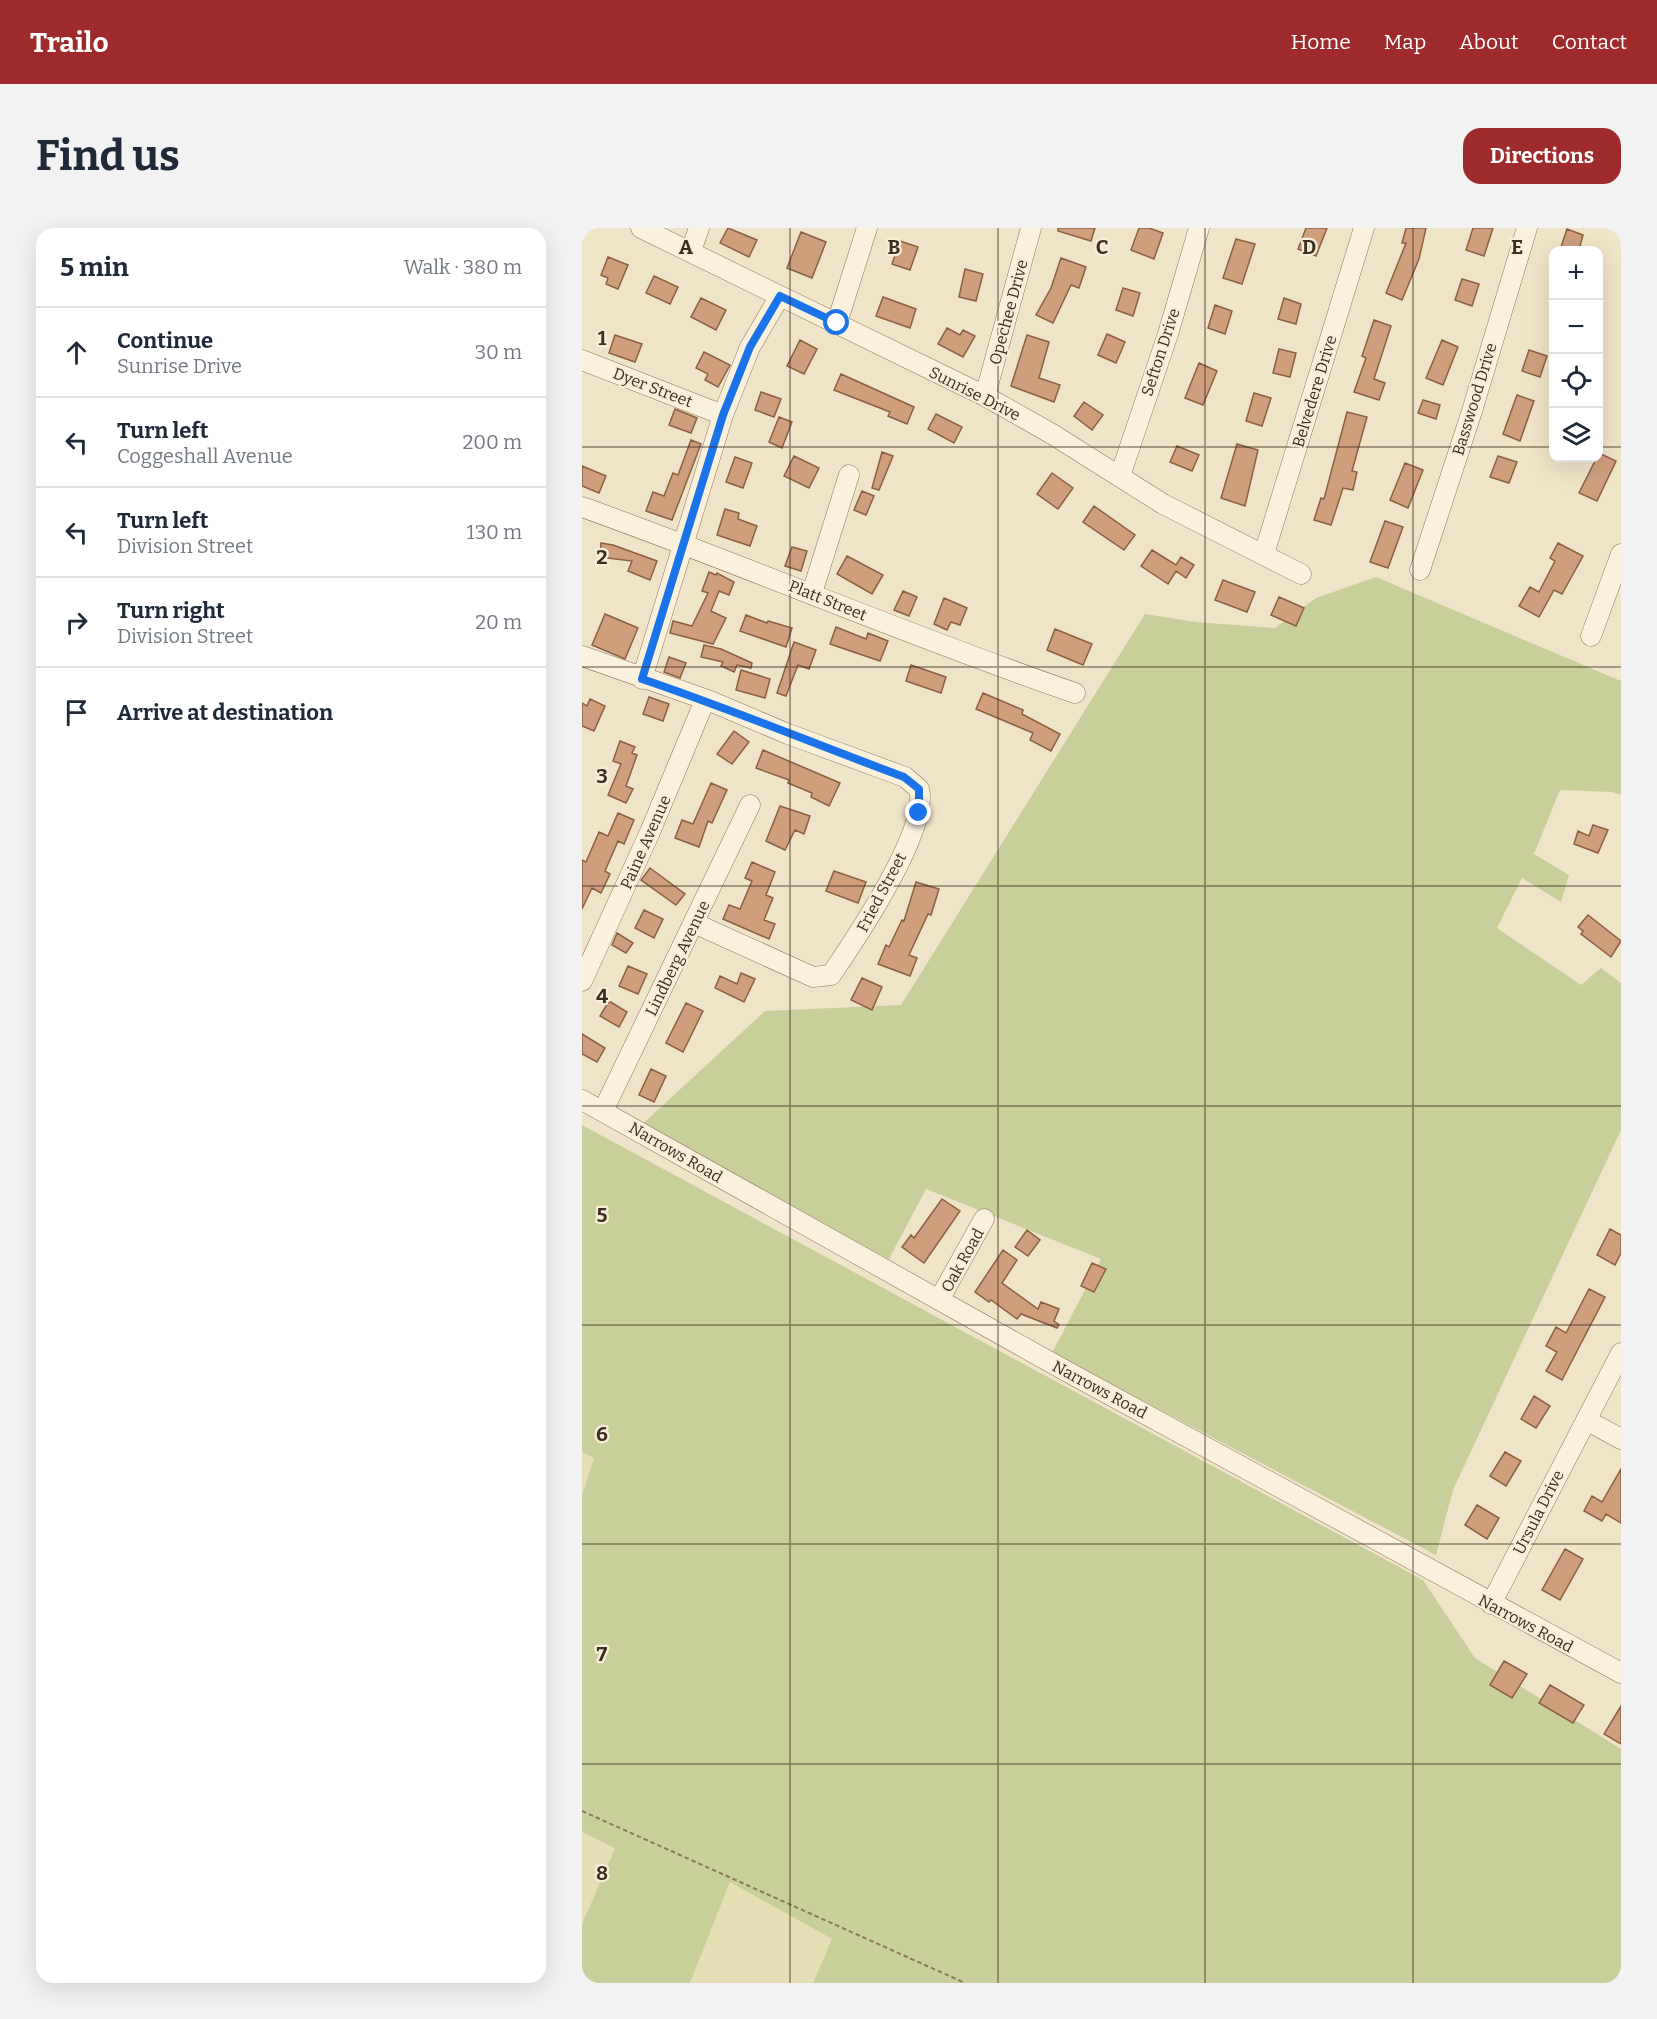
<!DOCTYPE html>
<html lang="en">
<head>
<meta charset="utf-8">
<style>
	body { margin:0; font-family:Bitter,serif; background:#f2f2f3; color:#1f2937 }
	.controls { position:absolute; right:18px; top:18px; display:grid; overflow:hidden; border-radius:12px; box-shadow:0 6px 24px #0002 }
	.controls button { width:54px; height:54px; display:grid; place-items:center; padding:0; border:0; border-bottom:2px solid #e0e1e3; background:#fff; color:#1f2937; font:30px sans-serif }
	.stop { position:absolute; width:18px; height:18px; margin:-14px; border:4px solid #1a73e8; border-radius:50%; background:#fff }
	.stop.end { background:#1a73e8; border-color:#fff; box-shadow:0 2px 6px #0008 }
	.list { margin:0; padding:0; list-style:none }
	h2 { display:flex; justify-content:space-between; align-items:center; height:78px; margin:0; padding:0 24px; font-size:26px }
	h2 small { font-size:20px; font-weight:400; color:#747a83 }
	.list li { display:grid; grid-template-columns:39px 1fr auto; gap:18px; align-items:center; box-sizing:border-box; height:90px; padding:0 24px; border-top:2px solid #e0e1e3 }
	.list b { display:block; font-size:22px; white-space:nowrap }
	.list p { margin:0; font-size:20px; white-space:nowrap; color:#747a83 }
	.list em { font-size:20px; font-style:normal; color:#747a83 }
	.icon { flex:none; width:33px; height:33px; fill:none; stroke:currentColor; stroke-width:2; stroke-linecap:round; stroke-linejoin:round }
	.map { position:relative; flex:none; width:1039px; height:1755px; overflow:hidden; border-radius:18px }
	header { display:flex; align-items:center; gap:36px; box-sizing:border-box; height:84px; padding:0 30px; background:#9e2a2b; color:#fff }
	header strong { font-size:28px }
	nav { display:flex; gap:33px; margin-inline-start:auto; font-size:21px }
	.intro { display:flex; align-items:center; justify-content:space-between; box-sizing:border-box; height:144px; padding:0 36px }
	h1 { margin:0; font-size:42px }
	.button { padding:15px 27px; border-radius:18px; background:#9e2a2b; color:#fff; font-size:21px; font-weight:700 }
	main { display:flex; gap:36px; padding:0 36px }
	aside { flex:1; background:#fff; border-radius:18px; box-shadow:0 6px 24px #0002 }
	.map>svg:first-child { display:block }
	.farmland { fill:#e6deb5 }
	.green { fill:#c9cf9b }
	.building { fill:#cf9f7d; stroke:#8d5f41; stroke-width:1.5 }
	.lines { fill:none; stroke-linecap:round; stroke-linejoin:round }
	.minor-casing { stroke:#8d765c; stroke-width:21 }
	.path { stroke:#8d765c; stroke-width:2; stroke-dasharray:4.5 3; stroke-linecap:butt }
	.minor { stroke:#faf1dc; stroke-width:20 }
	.route { stroke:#1a73e8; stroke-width:8 }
	.grid { fill:none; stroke:#3d2e20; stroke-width:1.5; stroke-opacity:0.55 }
	.labels { text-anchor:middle; stroke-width:4.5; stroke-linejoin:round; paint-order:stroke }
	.street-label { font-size:16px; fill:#3d2e20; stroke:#f7eed8 }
	.grid-label { font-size:20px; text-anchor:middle; font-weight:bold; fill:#3d2e20; stroke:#f7eed8; stroke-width:4.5; stroke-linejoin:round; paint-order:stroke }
</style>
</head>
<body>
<header>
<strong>Trailo</strong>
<nav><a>Home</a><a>Map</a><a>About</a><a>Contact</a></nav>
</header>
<div class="intro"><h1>Find us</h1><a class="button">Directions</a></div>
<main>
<aside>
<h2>5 min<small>Walk · 380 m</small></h2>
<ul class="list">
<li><svg class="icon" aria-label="ahead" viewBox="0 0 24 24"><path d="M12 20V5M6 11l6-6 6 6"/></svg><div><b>Continue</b><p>Sunrise Drive</p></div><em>30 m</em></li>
<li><svg class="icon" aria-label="left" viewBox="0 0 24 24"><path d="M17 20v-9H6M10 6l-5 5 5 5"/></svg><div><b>Turn left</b><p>Coggeshall Avenue</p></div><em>200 m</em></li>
<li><svg class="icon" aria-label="left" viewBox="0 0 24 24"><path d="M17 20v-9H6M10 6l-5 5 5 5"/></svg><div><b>Turn left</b><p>Division Street</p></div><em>130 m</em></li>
<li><svg class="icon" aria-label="right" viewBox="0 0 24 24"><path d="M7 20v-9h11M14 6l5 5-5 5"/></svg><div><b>Turn right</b><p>Division Street</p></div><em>20 m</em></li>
<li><svg class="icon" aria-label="arrive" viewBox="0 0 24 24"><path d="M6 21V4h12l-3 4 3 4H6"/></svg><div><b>Arrive at destination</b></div></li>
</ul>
</aside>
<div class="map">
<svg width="1039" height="1755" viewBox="0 0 1039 1755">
	<rect width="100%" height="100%" fill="#f0e4c8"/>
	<!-- farmland -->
	<path class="farmland" d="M0,1224L12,1230L0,1267Z
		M0,1604L33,1619L0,1696Z
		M148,1654L251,1712L231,1755H108Z"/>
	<!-- green -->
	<path class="green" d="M794,349L1039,453V567L1030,564L978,562L952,626L987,647L979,674L940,650L915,700L999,757L1019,740L1039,755V902L871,1262L854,1327L470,1125L519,1031L344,961L307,1031L55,901L183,783L319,777L563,386L613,394L693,400L734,370Z
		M0,897L841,1352L893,1430L1039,1521V1755H231L250,1711L148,1654L108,1755H0V1696L33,1620L0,1604V1267L12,1230L0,1224Z"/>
	<!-- building -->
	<path class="building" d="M146,0L175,12L167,29L138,15Z
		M476,0H513L509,13L476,3Z
		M557,0H567L581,5L572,31L549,22Z
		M724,0H745L734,28L716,21Z
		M824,0H844L837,31L820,72L804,65L824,15H820Z
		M891,0H911L902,28L884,22Z
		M985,1L1001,7L997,22H978Z
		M219,4L244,14L230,50L205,40Z
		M654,11L673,16L660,56L641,50Z
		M318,13L336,19L328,42L310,36Z
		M26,29L46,37L36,61L24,56L26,50L19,47Z
		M479,30L504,39L497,60L489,57L471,95L454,87L469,60Z
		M383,41L401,46L394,73L377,69Z
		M72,48L96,59L88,76L64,65Z
		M880,51L897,56L890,78L873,72Z
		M541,60L558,65L551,88L534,82Z
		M301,69L334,81L328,100L294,88Z
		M119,70L144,82L134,102L109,89Z
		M702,70L719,76L714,96L696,91Z
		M633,77L650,83L643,106L626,100Z
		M792,92L809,98L792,151L803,155L797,172L772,164L784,130L780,128Z
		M365,100L378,107L381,102L393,108L381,129L356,116Z
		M525,106L543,114L534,135L516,127Z
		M33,107L60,116L53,134L27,125Z
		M445,107L467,114L457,150L478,157L472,174L429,158Z
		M218,112L235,121L222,146L205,138Z
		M860,112L876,119L861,157L844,150Z
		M697,121L714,125L708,149L691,145Z
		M947,122L965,128L958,149L940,143Z
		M122,124L148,137L136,159L123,152L126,146L114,140Z
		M617,135L635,143L621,177L603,170Z
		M259,146L332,179L325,196L306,188L308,184L252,162Z
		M179,164L199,171L192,189L173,182Z
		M672,165L689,170L680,198L664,193Z
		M935,167L952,173L938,213L921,206Z
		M841,172L858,177L854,191L836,185Z
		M502,174L521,187L510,202L492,188Z
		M93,181L115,190L109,205L87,197Z
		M765,184L785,189L770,243L775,244L771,262L761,260L749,297L732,292L739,270L742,271Z
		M354,186L380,199L372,215L346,201Z
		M197,189L210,194L200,220L187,214Z
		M109,212L119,216L90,292L64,283L71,264L82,268L91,245L96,247Z
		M655,216L676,222L663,278L639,270Z
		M595,218L617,227L610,243L588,234Z
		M300,224L311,228L297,262L290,260Z
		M1017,225L1034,233L1015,273L997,265Z
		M212,228L237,240L227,260L202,248Z
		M916,228L935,234L927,255L908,249Z
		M153,229L170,235L161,260L144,254Z
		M823,235L841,242L826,280L808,272Z
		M0,238L24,248L17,265L0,258Z
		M470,245L491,260L476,281L455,266Z
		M280,263L292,268L284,287L272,282Z
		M512,278L553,307L542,322L501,294Z
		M143,281L157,285L156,291L175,298L168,318L135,307Z
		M803,293L821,299L806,340L788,334Z
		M19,315L31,317L75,333L68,352L46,343L50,333L18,329Z
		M976,315L1001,328L980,366L972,362L957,389L937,378L948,359L957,364L973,333L968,330Z
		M210,319L225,323L219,343L203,338Z
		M570,322L594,337L599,329L612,337L604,350L594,343L586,356L559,338Z
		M265,328L301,347L290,366L255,346Z
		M127,344L134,347L135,345L152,354L147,367L137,363L129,383L144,390L131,416L88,405L91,393L110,398L126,365L120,363Z
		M641,352L673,364L665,384L633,372Z
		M321,363L335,369L327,388L312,382Z
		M697,369L722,380L714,398L689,387Z
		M362,370L385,380L378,397L369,394L365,402L352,396Z
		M23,386L56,400L43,431L10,417Z
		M164,387L185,395L186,393L210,400L204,419L158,403Z
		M254,399L284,411L286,405L306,413L298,433L248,416Z
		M473,401L510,416L501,437L465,422Z
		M212,414L234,422L227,441L216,437L204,468L195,465Z
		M122,417L139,421L170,435L169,440L155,437L152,444L139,438L141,434L119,429Z
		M87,429L104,435L98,450L82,444Z
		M329,437L364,449L359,465L324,453Z
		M159,442L188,451L183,470L154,462Z
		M401,465L441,482L440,486L478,506L469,523L448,512L451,505L394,481Z
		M67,469L87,476L81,493L61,486Z
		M8,471L23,478L12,503L0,498V475L5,478Z
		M152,503L167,514L150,536L135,526Z
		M38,513L53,519L50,525L55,527L44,558L51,561L44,575L26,567L39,536L31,533Z
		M181,522L258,555L247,578L229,569L230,565L206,555L207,552L174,540Z
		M129,555L145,562L130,595L126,593L117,619L93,610L100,592L111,596Z
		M198,578L228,588L222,606L213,602L203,622L184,613Z
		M36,585L52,592L42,616L36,613L23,643L28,646L19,665L10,660L0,681V632L4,634L17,604L26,608Z
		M1011,597L1026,602L1016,625L992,616L996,603L1007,608Z
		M170,634L193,644L184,667L191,670L182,692L193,696L187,711L141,691L147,677L158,681L170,653L163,650Z
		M68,640L103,666L94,677L59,652Z
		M252,643L284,654L276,675L244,663Z
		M334,654L357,661L349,687L346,686L327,727L335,730L328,748L296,736L304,717L307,719L320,692L322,693Z
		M62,682L81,691L72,710L53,700Z
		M1006,687L1039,713L1029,729L999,706L1001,703L996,699Z
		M35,705L51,715L44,725L30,717Z
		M46,738L65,746L56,766L37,758Z
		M159,745L173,751L162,774L133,760L138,748L155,756Z
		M280,750L300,759L290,782L269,772Z
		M27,773L45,784L37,799L18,788Z
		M104,775L121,783L101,824L84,815Z
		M0,806L23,820L15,834L0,826Z
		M69,841L84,848L72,874L57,867Z
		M360,971L378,983L342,1035L320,1019L329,1007L332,1010Z
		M1028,1001L1039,1007V1025L1033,1037L1015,1027Z
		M445,1002L458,1012L446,1028L433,1019Z
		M421,1022L435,1032L420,1055L456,1081L459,1074L477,1081L472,1093L477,1097L475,1100L439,1086L435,1091L409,1072L407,1074L393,1064Z
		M510,1035L524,1041L512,1064L499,1058Z
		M1007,1061L1023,1069L980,1152L964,1143L975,1124L964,1118L974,1099L984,1105Z
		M952,1168L968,1178L954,1200L939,1191Z
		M923,1224L939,1233L924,1258L908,1248Z
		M1039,1241V1295L1024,1286L1020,1293L1002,1283L1010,1268L1020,1274Z
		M895,1277L917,1290L905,1311L883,1297Z
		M983,1321L1001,1331L978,1372L960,1362Z
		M922,1433L945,1446L930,1470L908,1457Z
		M968,1457L1002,1477L991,1495L957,1475Z
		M1039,1478V1516L1022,1506Z"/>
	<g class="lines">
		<!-- minor casing -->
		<g class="minor-casing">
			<path id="minor" d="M59,0L403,168L470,206L581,276L719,346
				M109,23L117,0
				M255,95L285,0
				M0,132L141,187
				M403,168L449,0
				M538,248L586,106L617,0
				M0,279C165,338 327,408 493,465
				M682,326L782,0
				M838,342L890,183L945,0
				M230,365L267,247
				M1009,408L1039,326
				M0,428L128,473L206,506L323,549L337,561C348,601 273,712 249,747L231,749L112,695
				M60,451L141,187L168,119L198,68
				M0,753L68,604L123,472
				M0,872L484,1143L1039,1445
				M21,883L168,577
				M357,1072L402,991
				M1004,1192L1039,1211
				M909,1376L1039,1125"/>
		</g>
		<!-- path -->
		<path class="path" d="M0,1583L383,1755"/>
		<!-- minor -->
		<use href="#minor" class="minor"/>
	</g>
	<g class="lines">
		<!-- route -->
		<path class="route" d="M255,95L198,68L168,119L141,187L60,451C149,481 235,517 322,549L337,561V585"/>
	</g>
	<!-- grid -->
	<path class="grid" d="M208,0V1755M416,0V1755M623,0V1755M831,0V1755M0,219H972M1017,219H1039M0,439H1039M0,658H1039M0,878H1039M0,1097H1039M0,1316H1039M0,1536H1039"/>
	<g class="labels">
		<!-- street labels -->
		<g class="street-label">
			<text transform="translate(426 84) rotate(-75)" y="6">Opechee Drive</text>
			<text transform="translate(578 124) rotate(-72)" y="6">Sefton Drive</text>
			<text transform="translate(71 159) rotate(21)" y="6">Dyer Street</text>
			<text transform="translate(732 163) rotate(-73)" y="6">Belvedere Drive</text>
			<text transform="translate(393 165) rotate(27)" y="6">Sunrise Drive</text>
			<text transform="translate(892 171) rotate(-73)" y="6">Basswood Drive</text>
			<text transform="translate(246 372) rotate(22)" y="6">Platt Street</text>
			<text transform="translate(63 614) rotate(-66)" y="6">Paine Avenue</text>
			<text transform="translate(299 664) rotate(-62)" y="6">Fried Street</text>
			<text transform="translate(95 730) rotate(-64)" y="6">Lindberg Avenue</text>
			<text transform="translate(94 924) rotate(30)" y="6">Narrows Road</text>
			<text transform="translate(380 1032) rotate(-61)" y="6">Oak Road</text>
			<text transform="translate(518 1161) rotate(28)" y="6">Narrows Road</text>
			<text transform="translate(956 1284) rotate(-63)" y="6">Ursula Drive</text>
			<text transform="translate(944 1395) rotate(28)" y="6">Narrows Road</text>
		</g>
	</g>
	<g class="grid-label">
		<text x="104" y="26">A</text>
		<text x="312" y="26">B</text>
		<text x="520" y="26">C</text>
		<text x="727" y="26">D</text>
		<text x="935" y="26">E</text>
		<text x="20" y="117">1</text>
		<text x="20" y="336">2</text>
		<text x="20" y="555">3</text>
		<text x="20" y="775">4</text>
		<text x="20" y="994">5</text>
		<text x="20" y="1213">6</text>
		<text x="20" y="1433">7</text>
		<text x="20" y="1652">8</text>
	</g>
</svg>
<div class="controls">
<button>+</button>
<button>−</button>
<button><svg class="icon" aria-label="locate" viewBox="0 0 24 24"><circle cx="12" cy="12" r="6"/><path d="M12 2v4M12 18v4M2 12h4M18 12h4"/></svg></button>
<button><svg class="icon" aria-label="layers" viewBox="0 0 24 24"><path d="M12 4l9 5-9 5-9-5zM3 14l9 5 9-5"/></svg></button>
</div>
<div class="stop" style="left:255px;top:95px"></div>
<div class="stop end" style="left:337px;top:585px"></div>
</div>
</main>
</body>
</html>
